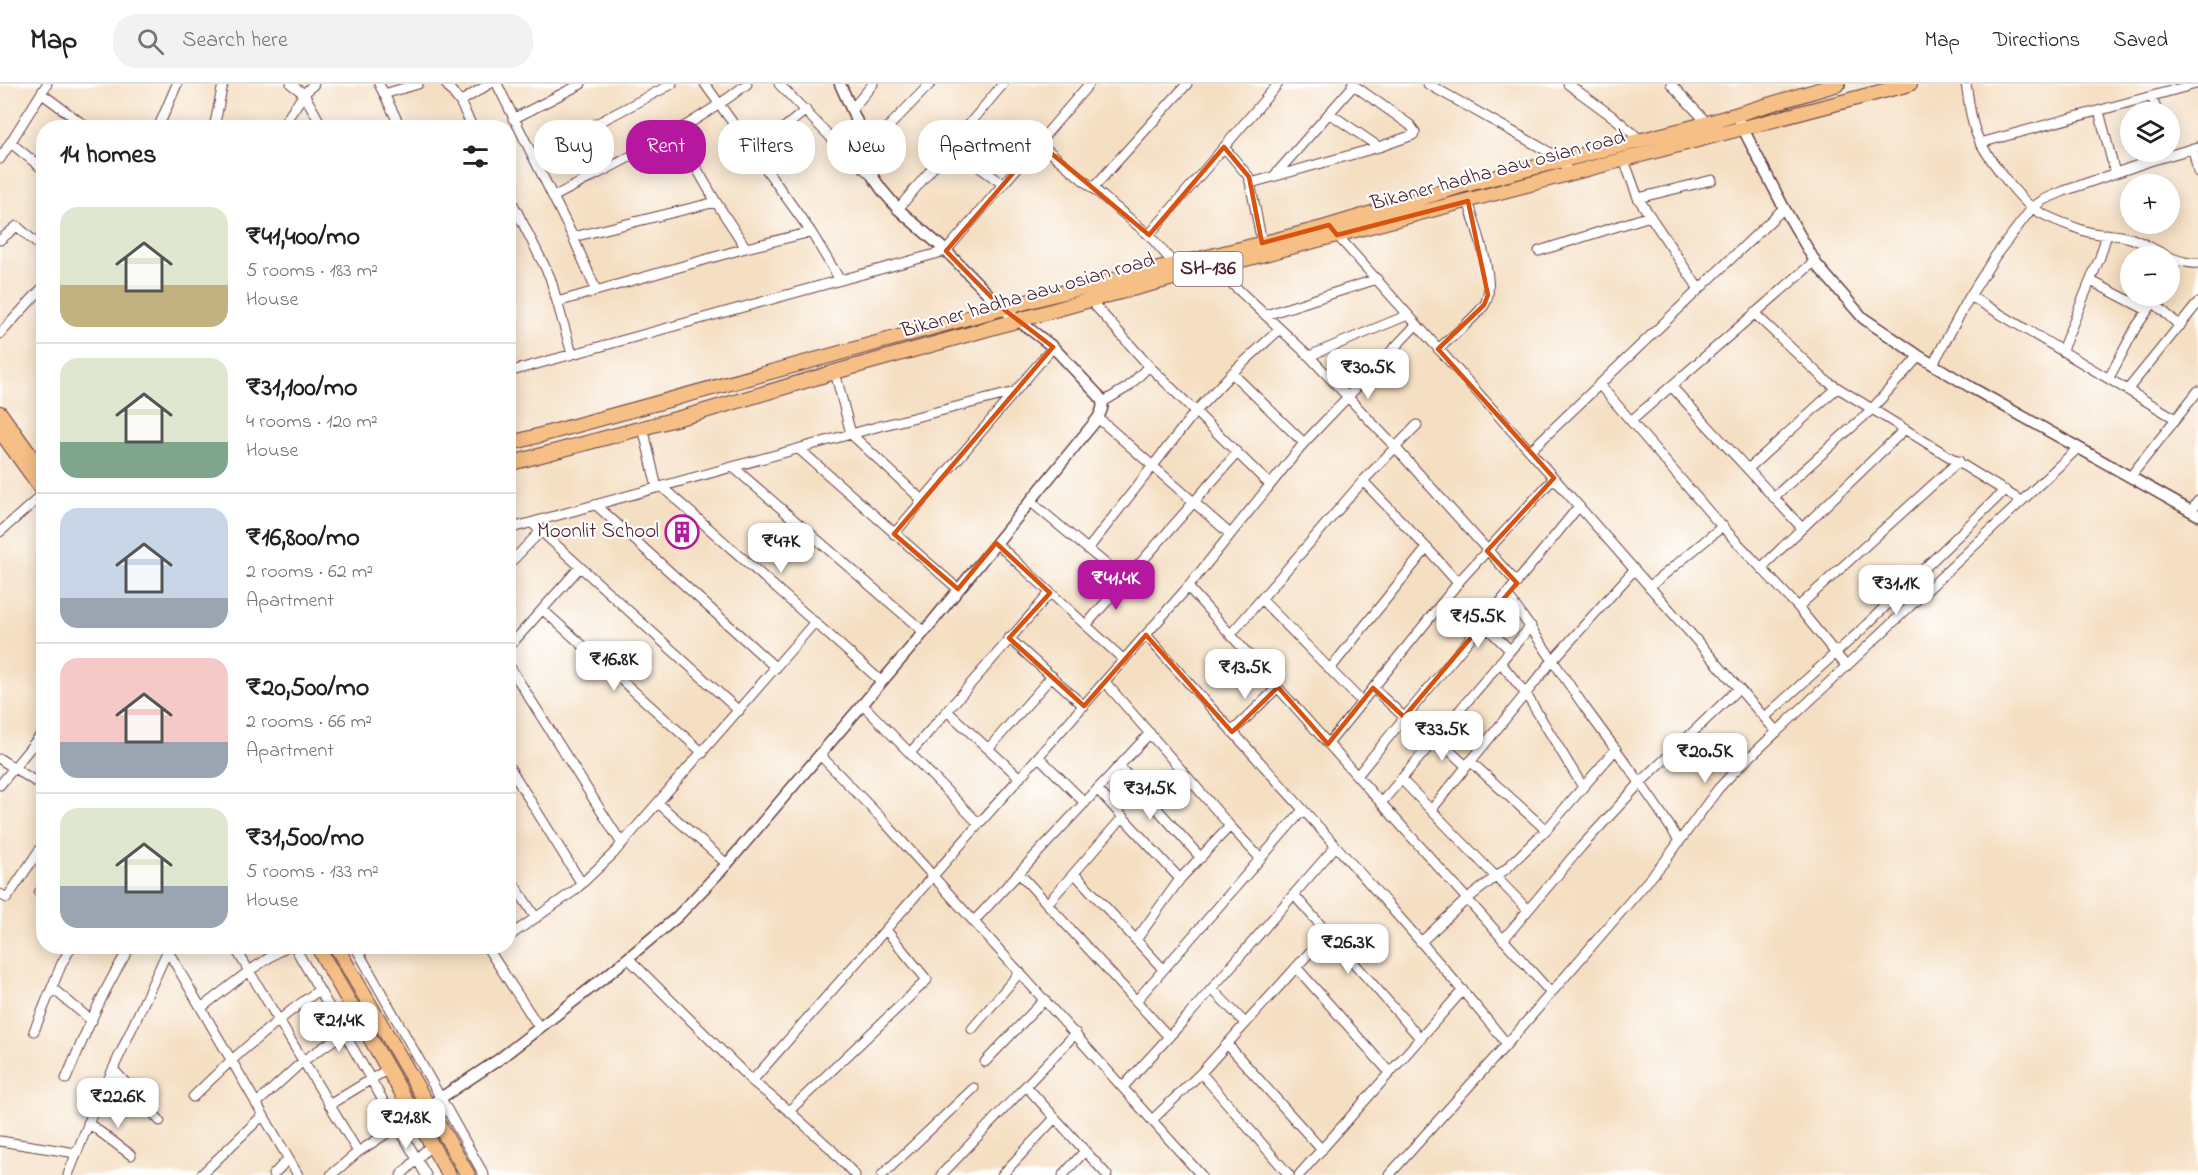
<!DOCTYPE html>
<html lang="en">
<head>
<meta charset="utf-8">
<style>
  body { margin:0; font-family:"Indie Flower",sans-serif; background:#f2f2f2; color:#202124; height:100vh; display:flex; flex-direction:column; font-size:22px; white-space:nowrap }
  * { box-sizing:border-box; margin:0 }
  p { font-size:20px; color:#757577 }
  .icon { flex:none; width:33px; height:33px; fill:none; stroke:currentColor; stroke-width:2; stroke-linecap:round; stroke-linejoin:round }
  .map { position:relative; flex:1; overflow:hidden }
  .side { position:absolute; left:36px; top:36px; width:480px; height:834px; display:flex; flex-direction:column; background:#fff; border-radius:24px; box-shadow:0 3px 15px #0003 }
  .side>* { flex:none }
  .guide { position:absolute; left:534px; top:36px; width:570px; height:54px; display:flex; gap:12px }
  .tools { position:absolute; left:2120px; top:18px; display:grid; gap:12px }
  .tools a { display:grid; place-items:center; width:60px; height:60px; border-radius:50%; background:#fff; box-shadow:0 3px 15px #0003; font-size:30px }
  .price { position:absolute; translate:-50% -51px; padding:0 14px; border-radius:12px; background:#fff; color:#222; font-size:20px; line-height:39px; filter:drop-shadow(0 2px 3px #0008) }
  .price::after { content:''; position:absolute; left:50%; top:36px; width:18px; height:14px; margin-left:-9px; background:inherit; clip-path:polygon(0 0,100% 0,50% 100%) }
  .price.active { background:#b5179e; color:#fff }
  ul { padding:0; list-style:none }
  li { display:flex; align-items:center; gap:18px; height:150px; padding:0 24px }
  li+li { border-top:2px solid #e0e0e0 }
  li span { display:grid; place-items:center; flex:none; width:168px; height:120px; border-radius:18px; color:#555 }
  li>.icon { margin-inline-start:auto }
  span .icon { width:72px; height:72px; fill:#fffc; stroke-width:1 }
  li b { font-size:26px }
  h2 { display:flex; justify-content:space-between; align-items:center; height:72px; padding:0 24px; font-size:26px }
  .tag { padding:0 21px; border-radius:24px; background:#fff; box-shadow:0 3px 15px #0003; font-size:21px; line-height:54px }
  .tag.active { background:#b5179e; color:#fff }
  header { display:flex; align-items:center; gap:36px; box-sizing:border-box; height:84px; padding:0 30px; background:#fff; border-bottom:2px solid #e0e0e0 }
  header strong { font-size:28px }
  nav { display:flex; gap:33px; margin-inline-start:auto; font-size:21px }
  .search { width:420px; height:54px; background:#f2f2f2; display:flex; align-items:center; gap:15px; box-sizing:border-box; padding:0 21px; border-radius:24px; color:#757577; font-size:22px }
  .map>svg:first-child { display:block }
</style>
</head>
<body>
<header>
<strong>Map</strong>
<div class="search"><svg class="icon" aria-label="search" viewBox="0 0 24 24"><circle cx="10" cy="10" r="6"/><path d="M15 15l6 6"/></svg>Search here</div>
<nav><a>Map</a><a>Directions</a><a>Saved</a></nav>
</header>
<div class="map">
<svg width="2198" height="1091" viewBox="0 0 2198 1091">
  <rect width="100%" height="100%" fill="#fff"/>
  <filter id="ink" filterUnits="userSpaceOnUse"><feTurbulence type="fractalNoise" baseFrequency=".0167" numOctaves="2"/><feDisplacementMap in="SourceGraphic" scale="12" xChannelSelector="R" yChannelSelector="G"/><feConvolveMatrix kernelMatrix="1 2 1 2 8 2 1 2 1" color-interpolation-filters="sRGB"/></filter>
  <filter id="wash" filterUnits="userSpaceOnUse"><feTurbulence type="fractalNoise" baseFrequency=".008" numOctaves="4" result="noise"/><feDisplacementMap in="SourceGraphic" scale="24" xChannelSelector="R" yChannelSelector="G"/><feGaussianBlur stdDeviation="1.35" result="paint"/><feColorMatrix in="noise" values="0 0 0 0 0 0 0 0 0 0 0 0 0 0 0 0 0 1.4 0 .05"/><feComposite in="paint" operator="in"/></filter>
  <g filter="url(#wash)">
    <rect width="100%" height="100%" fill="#f5dfc3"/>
  </g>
  <g filter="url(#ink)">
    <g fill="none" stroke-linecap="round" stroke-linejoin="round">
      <defs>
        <path id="minor" d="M291,0L304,10L323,44
          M379,0L401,44
          M446,0L460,18L473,44
          M497,0L573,153L596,206
          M705,0L811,148L840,196
          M779,0L843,66L873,93
          M1428,0L1563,76L1568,90
          M1568,0L1616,35L1642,57
          M1671,0L1710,42
          M1966,0C1969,16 1970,34 1976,49C1983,68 2018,114 2034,125C2049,135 2068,141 2085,147C2099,152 2115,149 2130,154C2152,161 2174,181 2198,179
          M41,9L88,44
          M384,10L418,0
          M2152,12L2157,28
          M460,18L489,0
          M852,25L873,0
          M2099,27L2115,89
          M1329,29L1379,63
          M513,35L581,0
          M158,44L177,0
          M214,44L223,0
          M281,44L304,10L314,0
          M675,47L716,118L746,164
          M11,59L44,86
          M1039,59L1149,151L1175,181
          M1980,59L2196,0
          M951,63L1003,100
          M1224,63L1249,93L1262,159
          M2193,64L2198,88
          M867,65L930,0
          M754,68L806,26
          M533,73L672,0
          M0,75L47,0
          M1624,76L1638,114L1699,205
          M1274,92L1354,1
          M1251,99L1379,63L1413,51L1415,48L1410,41L1352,0
          M1094,103L1187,0
          M508,110L550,193L572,270
          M553,113C619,78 688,46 747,0
          M1638,114L1712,96
          M898,125L1003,0
          M1335,149L1554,394L1777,648
          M1149,151L1278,0
          M573,153L716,118
          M0,156L17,142L44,166
          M1539,167L1650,132
          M1191,191C1203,193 1219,192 1229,197L1309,272L1394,362L1517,499
          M2169,194L2177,176
          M2091,197L2147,226
          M1970,212L2176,335
          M1090,216L1149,282L1270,401
          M557,218L746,164L811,148
          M2153,218L2180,242
          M1754,229L1825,296L2021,417
          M1266,231L1377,195
          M0,250L44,202
          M1438,265C1451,254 1476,233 1485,220C1497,199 1475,140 1468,117
          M2062,266L2100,173L2107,150
          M1309,272L1408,231
          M1933,280L1970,212L1996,171L2032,124L2043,116L2064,107L2150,77L2198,63
          M508,288L946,167L1089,0
          M835,288L851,350L922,416
          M1232,289L1304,359
          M2109,294L2136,243L2158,212
          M1599,300L1716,436L1798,523L1846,582
          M1671,302L1802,444
          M2128,305L2198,219
          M1103,318L1128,303L1149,282
          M508,329L514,358
          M1098,334L1230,450
          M1631,337L1815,177
          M643,343L657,404
          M799,365L958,505
          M1530,367L1784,124
          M733,383L924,548
          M1748,385L1837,304
          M2130,393L2198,307
          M1363,397L1427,464L1458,499
          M662,403L881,597
          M1774,413L1871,326L1919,272
          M1031,418L1125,496
          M596,421L776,584
          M2191,427L2198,417
          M532,439L739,627
          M508,445L880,342L1015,308
          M0,448L44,409
          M894,450L1053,263
          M996,459L1124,576
          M1088,465L1195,328L1232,289L1280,245
          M508,481L541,447
          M1761,484L1905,345
          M1188,503L1551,909
          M1649,503L1723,442
          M1507,511C1535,548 1559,587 1586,625C1618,669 1651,711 1679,757
          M1261,515L1362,618
          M1798,523L1959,377
          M543,526L703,669
          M1482,539L1510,566
          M1086,541L1237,369
          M1231,550L1363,397L1417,341
          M1146,551C1266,687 1392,819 1507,960
          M1009,554L1084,622
          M508,564L580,483
          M1500,578L1526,610L1583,703
          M508,580L622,760
          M1330,585L1427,464
          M1105,598L1230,742L1260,774
          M1373,604L1404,633
          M862,620L979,740
          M1765,633L1859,548L2005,406
          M1232,648L1278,603
          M1436,654L1466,682
          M1328,660L1462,494L1554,394
          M989,664L1052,592
          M910,669L947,627
          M820,671L881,734L1201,1091
          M1039,673L1085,719
          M0,675L44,703
          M1470,677L1546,746
          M508,681L582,800
          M1119,682L1201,774
          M1357,692C1430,601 1506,513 1579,422
          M1020,694L947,627L1050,509
          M1401,695L1528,826
          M0,701L44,647
          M1097,705L1180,795
          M658,719L727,780
          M1381,719L1531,542
          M1432,725L1553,576L1634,486
          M1019,789L1169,953
          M1074,789L1163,885
          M508,791L536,834
          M39,809L44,802
          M0,810L7,814L44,759
          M1294,811L1421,955
          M1047,820L1123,733
          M974,837L1150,649
          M508,853L574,807L613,770L815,538
          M1136,856L1180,795L1230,742
          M1503,856L1581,763L1641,698L1739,604
          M1421,858L1466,816L1506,785L1546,746L1616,665
          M165,862L298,1091
          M234,862L358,1068
          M294,862L426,1091
          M355,862L484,1091
          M486,862L539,943
          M628,874L752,997L789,1027L830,1064L855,1091
          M1296,883L1390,989
          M52,904L92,937
          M1212,905L1245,939
          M1136,917L1302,727
          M201,924L249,887L287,862
          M972,945L1020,888
          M34,947L62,879L72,862
          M1227,960L1322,1066
          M985,978L1045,915
          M113,985L160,1037
          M1201,989L1289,1091
          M66,995C85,950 104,903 131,862
          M752,997L1188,503L1304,359L1416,241
          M1026,1002L1107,1091
          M1123,1003L1187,933L1335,763
          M193,1013C232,974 274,938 319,906
          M256,1020L303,977L360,938
          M329,1021L388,985
          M789,1027L927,896L886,846
          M1152,1036L1201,989L1328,848
          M88,1039L131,1071
          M0,1057L76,1069
          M68,1091L91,1033L167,868V862
          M201,1091L263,1031
          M273,1091L288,1075
          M331,1091L358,1068L414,1032
          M401,1091L431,1061
          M882,1091L974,1004
          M941,1091L1076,949
          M1002,1091L1055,1034
          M1063,1091L1085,1067
          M1299,1091L1463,906
          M1389,1091L1507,960L1665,777L1718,705L1733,689L2078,364"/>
        <path id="tertiary" d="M1740,39L1784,124L1817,181L1863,234L1919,272L1972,304L2198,431
          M427,1023L498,976L605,893L677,833L727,780L924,548L1098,334C1103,324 1105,320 1098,311L1053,263L1002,224L946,167L898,125L882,106L873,93L863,51L840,0"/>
        <path id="primary" d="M0,329L44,390
          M0,347L44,408
          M508,360L1048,212L1244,164L1326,143L1461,102L1701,41L1838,0
          M508,380L698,329L835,288L1090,216L1910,0
          M317,862L449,1091
          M336,862L468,1091"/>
      </defs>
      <use href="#minor" stroke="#643c42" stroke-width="11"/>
      <use href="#tertiary" stroke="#643c42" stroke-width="13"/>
      <use href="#primary" stroke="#643c42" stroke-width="16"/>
      <use href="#minor" stroke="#fff" stroke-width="9"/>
      <use href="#tertiary" stroke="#fff" stroke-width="10"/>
      <use href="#primary" stroke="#f5bf86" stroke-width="14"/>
    </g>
  </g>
  <path fill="none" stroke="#d8530f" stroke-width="4.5" stroke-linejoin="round" d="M1039,59L1149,151L1224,63L1249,93L1262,159L1329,141L1337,151L1468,117L1488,211L1484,221L1438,265L1554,394L1487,467L1517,499L1404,633L1373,604L1328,660L1278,603L1232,648L1146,551L1084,622L1009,554L1050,509L996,459L958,505L894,450L1053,263L1002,224L946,167Z"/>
  <defs>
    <symbol id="building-ring" viewBox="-11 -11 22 22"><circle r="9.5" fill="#fff" stroke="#b5179e" stroke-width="1.5"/><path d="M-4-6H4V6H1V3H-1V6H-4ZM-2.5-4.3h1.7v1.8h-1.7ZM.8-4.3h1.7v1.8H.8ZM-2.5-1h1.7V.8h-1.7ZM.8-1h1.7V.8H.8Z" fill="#b5179e"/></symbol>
  </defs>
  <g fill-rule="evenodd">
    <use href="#building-ring" x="663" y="429" width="38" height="38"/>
  </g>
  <g text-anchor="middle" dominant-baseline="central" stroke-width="4.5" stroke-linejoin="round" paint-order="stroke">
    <rect fill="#fff" stroke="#80626b" stroke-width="1.5" x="1173.5" y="168" width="69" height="34" rx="4.5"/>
    <g font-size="20" font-weight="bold" fill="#4a1f2b">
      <text x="1208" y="185">SH-136</text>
    </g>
    <g font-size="21" fill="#4a1f2b" stroke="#fff">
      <text transform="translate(1498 87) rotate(-15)">Bikaner hadha aau osian road</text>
      <text transform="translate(1028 212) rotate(-16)">Bikaner hadha aau osian road</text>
    </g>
    <g font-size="21" fill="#4a1f2b" stroke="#fff" text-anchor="end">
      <text x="659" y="448">Moonlit School</text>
    </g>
  </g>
</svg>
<div class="tools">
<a><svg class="icon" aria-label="layers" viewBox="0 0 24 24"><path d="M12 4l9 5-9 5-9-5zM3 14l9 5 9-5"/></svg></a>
<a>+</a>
<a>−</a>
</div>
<b class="price" style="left:1368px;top:316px">₹30.5K</b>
<b class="price" style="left:781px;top:490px">₹47K</b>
<b class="price active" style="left:1116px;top:527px">₹41.4K</b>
<b class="price" style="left:1896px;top:532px">₹31.1K</b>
<b class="price" style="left:1478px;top:565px">₹15.5K</b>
<b class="price" style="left:614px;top:608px">₹16.8K</b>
<b class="price" style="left:1245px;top:616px">₹13.5K</b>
<b class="price" style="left:1442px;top:678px">₹33.5K</b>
<b class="price" style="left:1705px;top:700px">₹20.5K</b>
<b class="price" style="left:1150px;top:737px">₹31.5K</b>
<b class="price" style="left:1348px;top:891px">₹26.3K</b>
<b class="price" style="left:339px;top:969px">₹21.4K</b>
<b class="price" style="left:118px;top:1045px">₹22.6K</b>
<b class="price" style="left:406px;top:1066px">₹21.8K</b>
<div class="guide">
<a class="tag">Buy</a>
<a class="tag active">Rent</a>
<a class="tag">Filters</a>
<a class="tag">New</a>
<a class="tag">Apartment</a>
</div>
<section class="side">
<h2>14 homes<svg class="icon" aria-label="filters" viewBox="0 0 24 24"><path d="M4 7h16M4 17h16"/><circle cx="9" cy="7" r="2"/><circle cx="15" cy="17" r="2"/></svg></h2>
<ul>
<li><span style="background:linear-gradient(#dfe7d0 65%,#c2b280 0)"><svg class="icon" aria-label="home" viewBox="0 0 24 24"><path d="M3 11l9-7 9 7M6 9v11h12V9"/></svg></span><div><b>₹41,400/mo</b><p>5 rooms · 183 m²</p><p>House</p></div></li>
<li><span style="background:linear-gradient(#dfe7d0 70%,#7fa58c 0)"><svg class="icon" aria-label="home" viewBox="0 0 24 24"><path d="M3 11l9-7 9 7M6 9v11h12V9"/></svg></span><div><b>₹31,100/mo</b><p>4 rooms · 120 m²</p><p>House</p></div></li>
<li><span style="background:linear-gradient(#c9d6e8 75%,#9aa5b1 0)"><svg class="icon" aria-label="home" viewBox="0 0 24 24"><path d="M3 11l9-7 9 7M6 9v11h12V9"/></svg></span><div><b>₹16,800/mo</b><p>2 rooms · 62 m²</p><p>Apartment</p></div></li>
<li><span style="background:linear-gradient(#f6c9c9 70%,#9aa5b1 0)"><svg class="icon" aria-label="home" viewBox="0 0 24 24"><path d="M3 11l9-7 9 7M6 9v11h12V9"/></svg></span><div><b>₹20,500/mo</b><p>2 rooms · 66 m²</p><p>Apartment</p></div></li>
<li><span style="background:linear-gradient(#dfe7d0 65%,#9aa5b1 0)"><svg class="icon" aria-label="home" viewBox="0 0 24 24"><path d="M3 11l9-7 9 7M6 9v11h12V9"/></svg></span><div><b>₹31,500/mo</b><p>5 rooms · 133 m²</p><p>House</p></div></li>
</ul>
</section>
</div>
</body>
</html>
